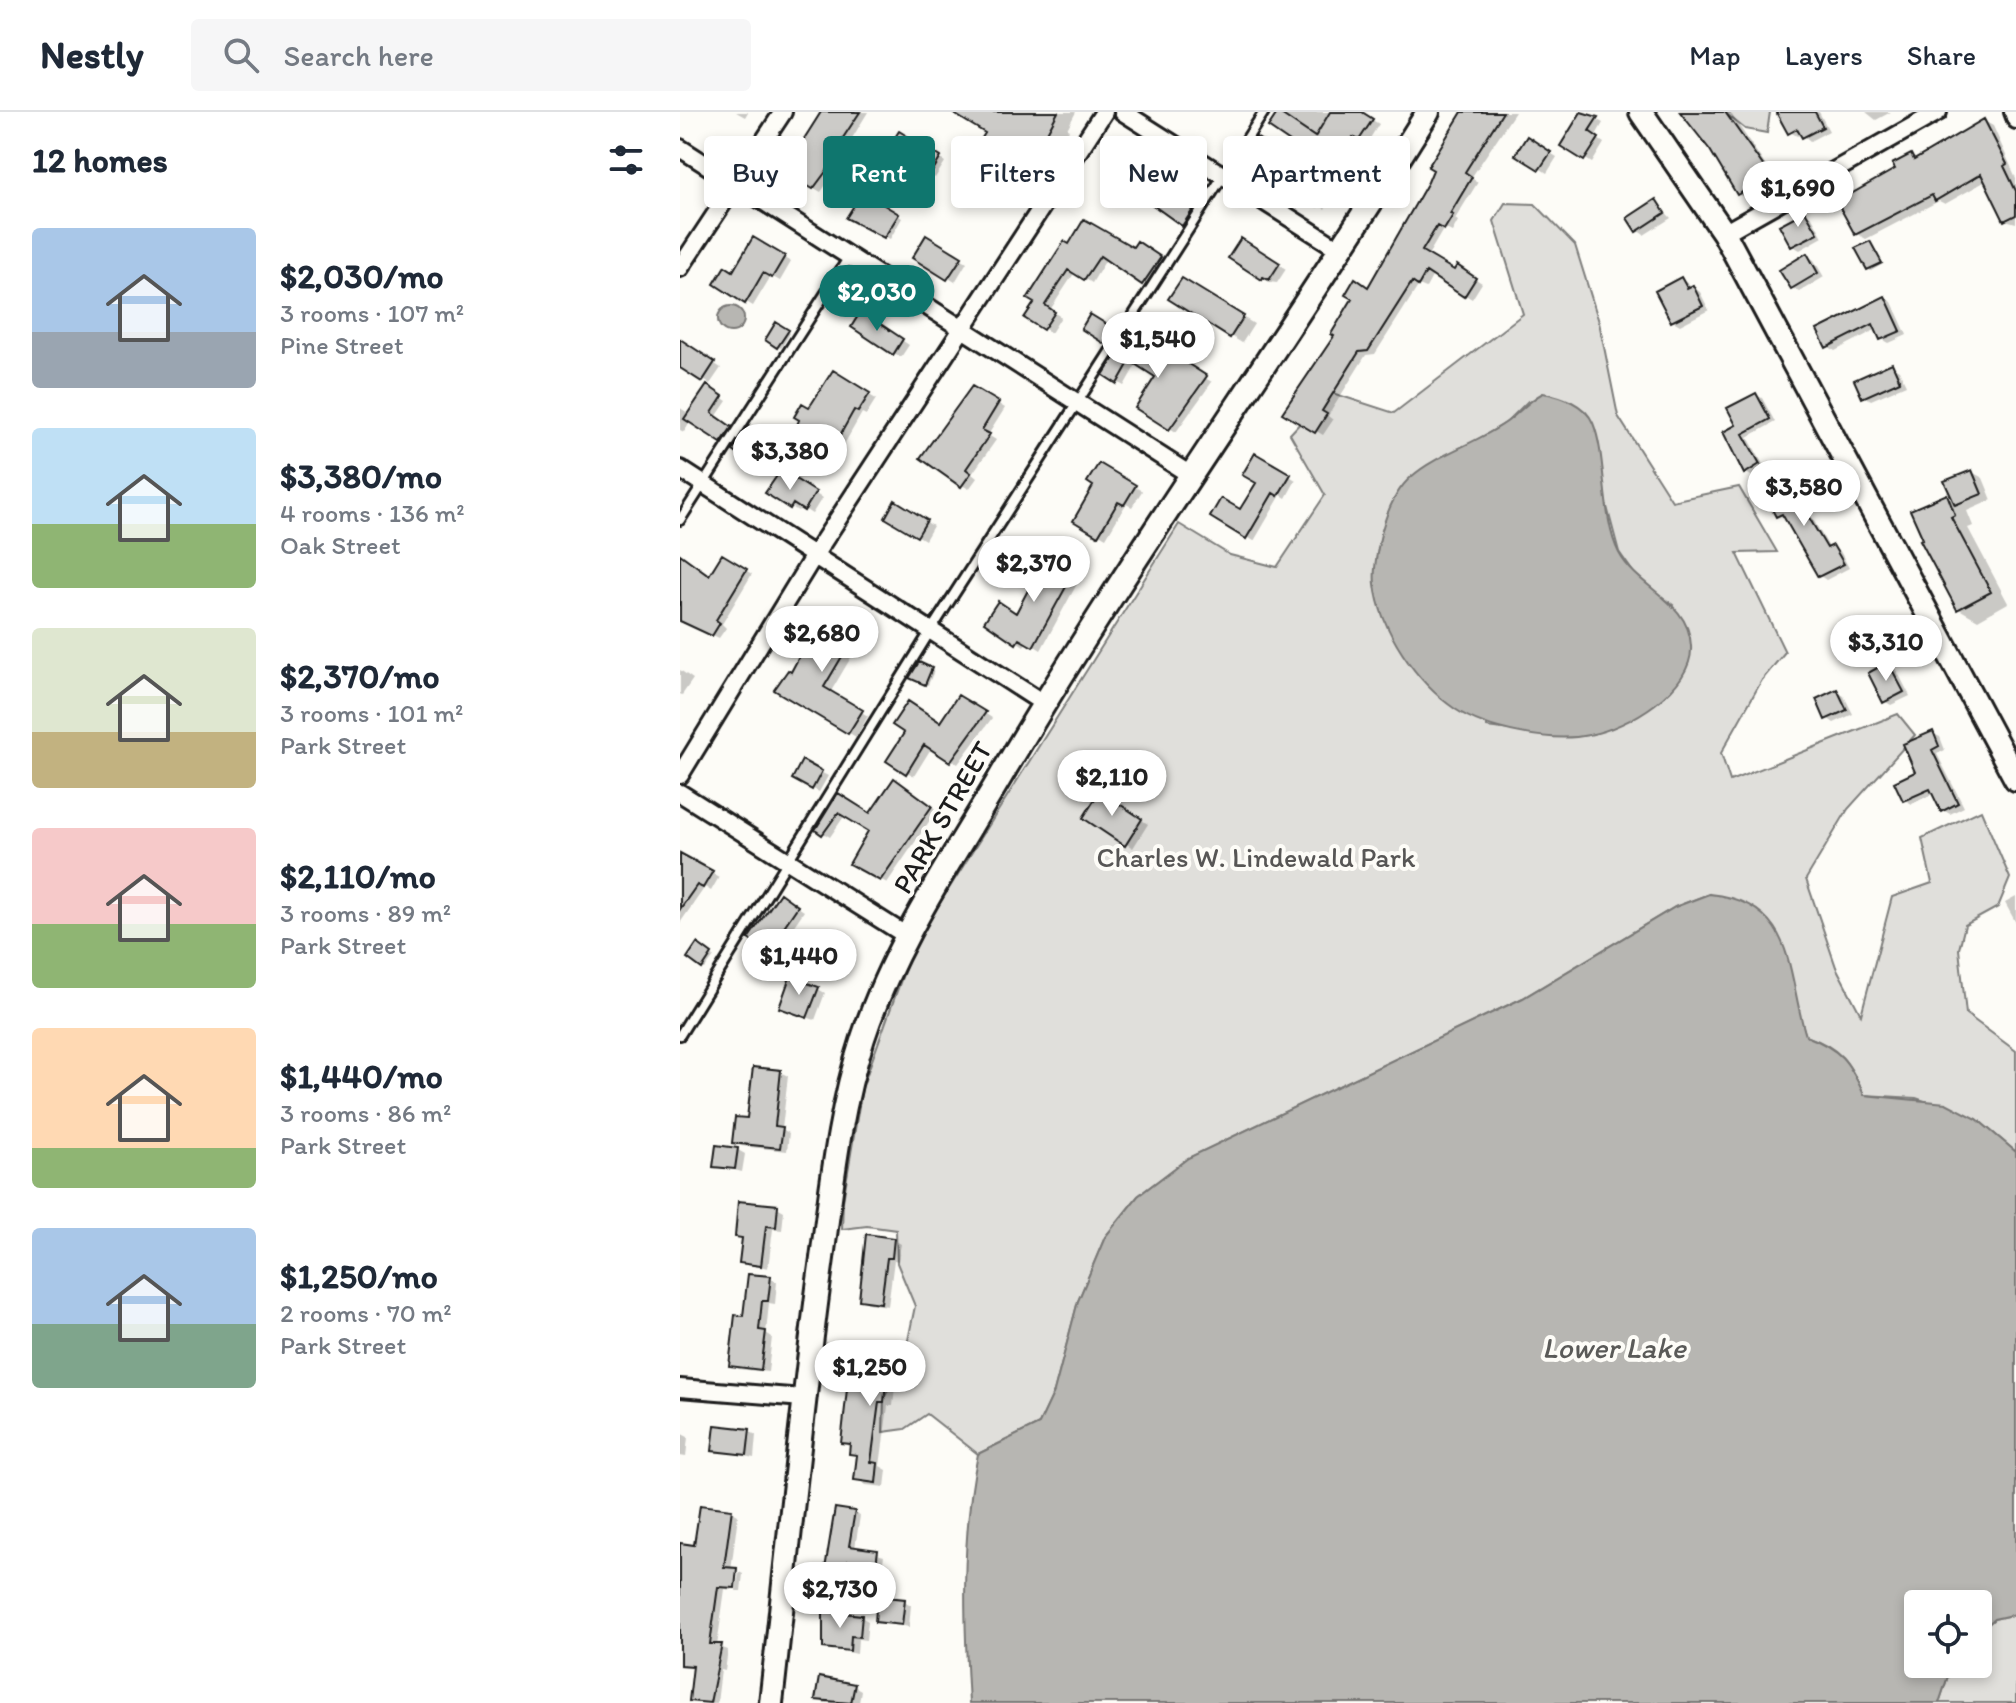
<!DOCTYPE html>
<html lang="en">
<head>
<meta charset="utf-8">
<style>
  body { margin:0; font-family:Itim,sans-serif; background:#f6f6f7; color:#1f2937; height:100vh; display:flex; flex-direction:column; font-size:30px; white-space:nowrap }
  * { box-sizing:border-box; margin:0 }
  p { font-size:26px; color:#747a83 }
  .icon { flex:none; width:44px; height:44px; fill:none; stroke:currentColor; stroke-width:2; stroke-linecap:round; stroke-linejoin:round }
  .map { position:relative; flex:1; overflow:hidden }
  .side { display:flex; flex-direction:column; background:#fff; width:680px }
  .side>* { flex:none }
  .top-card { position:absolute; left:24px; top:24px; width:760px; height:72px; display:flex; gap:16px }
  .fabs { position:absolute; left:1224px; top:1478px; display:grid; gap:16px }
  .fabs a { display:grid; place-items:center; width:88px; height:88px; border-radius:8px; background:#fff; box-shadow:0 4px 12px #0003; font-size:40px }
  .price { position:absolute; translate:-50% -68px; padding:0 18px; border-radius:28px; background:#fff; color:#222; font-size:26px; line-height:52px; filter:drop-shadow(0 2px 4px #0008) }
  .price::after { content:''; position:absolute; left:50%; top:48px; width:24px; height:18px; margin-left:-12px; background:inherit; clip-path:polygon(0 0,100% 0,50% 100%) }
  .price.active { background:#0f766e; color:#fff }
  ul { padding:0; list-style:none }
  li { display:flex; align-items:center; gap:24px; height:200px; padding:0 32px }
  li span { display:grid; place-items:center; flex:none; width:224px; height:160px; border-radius:8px; color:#555 }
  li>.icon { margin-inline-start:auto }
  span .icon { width:96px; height:96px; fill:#fffc; stroke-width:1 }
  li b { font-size:34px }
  h2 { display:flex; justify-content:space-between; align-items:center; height:96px; padding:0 32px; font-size:34px }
  .chip { padding:0 28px; border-radius:8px; background:#fff; box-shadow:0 4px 12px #0003; font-size:28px; line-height:72px }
  .chip.active { background:#0f766e; color:#fff }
  header { display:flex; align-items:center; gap:48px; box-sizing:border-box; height:112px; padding:0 40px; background:#fff; border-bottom:2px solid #e0e1e3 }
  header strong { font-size:38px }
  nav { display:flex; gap:44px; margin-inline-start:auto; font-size:28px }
  .search { width:560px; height:72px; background:#f6f6f7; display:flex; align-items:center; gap:20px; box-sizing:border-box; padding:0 28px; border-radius:8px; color:#747a83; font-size:30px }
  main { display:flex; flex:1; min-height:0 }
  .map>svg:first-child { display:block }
</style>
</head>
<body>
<header>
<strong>Nestly</strong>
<div class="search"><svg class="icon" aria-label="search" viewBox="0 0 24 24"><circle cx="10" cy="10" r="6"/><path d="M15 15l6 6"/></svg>Search here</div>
<nav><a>Map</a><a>Layers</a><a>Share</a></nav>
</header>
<main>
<section class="side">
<h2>12 homes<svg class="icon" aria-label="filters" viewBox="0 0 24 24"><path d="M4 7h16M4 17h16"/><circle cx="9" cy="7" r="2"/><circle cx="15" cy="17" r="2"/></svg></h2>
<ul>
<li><span style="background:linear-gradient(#a9c7e8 65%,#9aa5b1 0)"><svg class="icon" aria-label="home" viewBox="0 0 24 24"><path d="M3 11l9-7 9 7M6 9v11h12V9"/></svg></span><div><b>$2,030/mo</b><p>3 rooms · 107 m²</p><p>Pine Street</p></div></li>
<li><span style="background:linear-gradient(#bfe0f5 60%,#8fb573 0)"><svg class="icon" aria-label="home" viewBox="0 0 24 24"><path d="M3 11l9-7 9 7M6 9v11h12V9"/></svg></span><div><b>$3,380/mo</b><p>4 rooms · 136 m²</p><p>Oak Street</p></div></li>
<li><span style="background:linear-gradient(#dfe7d0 65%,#c2b280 0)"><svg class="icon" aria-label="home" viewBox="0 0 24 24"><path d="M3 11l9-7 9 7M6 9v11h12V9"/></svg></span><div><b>$2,370/mo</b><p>3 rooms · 101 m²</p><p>Park Street</p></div></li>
<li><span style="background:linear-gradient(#f6c9c9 60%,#8fb573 0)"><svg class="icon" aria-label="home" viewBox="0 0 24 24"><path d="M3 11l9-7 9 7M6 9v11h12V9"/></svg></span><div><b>$2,110/mo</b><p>3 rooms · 89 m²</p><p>Park Street</p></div></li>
<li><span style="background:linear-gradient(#ffd9b3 75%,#8fb573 0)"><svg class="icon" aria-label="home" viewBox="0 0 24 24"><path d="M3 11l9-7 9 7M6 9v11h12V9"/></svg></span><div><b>$1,440/mo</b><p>3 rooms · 86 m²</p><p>Park Street</p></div></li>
<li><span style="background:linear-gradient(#a9c7e8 60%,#7fa58c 0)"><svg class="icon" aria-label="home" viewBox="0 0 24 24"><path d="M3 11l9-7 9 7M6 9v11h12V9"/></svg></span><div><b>$1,250/mo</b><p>2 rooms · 70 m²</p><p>Park Street</p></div></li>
</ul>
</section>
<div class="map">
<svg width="1336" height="1591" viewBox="0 0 1336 1591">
  <rect width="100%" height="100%" fill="#fdfcf7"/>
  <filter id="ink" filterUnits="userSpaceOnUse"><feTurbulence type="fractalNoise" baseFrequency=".0125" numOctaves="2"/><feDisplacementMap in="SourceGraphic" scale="16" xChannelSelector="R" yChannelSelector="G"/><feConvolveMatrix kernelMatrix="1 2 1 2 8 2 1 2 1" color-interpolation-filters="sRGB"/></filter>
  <g filter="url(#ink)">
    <path fill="#e0dfdb" stroke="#7e7e7c" stroke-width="2" fill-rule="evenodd" d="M1044,0H1090L1087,21L1065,17Z
      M825,91L855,92L895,133L919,210L938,304L992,389L1059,375L1097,440L1057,441L1105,540L1082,568L1041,641L1050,669L1218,602L1235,623L1168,697L1126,767L1156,855L1181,903L1212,785L1252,771L1242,726L1301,698L1330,766L1318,795L1285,813L1279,837L1286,902L1336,939V1040L1297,1007L1236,986L1184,983C1169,949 1160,936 1126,924L1115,891V875L1029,782L995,795L843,886L508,1046L458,1084L425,1125L398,1189L374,1280L359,1312L298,1342L247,1302L225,1317L203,1320L204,1286L224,1248L235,1194L217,1151L216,1118L187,1114L162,1117L163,1089L182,976L234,832L499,412L550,443L597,455L645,383L610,322L649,280L714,301L843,202L814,109ZM848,289L926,391L939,440L958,467L993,493L909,623H870L807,615L792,331L827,310Z
      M1336,1502V1591H1259L1272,1552H1298V1521L1314,1507Z"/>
    <path fill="#b7b6b2" stroke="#797876" stroke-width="2" d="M38 207a13 13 0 1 1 26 0a13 13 0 1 1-26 0Z
      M863,281C881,284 905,292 913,311C927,345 921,406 939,441C959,478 1009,488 1011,534C1014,577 947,616 909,623C872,631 806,618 775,597C737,571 700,518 695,472C693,455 698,434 702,418C707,400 716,378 731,365C755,343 797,331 825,311C839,301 848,289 863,281Z
      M1029,782C1117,791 1106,860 1126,924C1160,937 1169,949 1184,983L1266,991L1297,1007L1336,1040V1502L1314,1507L1298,1521V1492H1238V1552H1272L1259,1591H289C284,1508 281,1424 298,1342L359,1312L374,1280L398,1189L425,1125L458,1084L508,1046L843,886L995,795Z"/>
    <path fill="#0003" d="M56,0H68L65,5Z
      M144,0H188L163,41L167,43L141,80L106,60Z
      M276,0H396L387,17L389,18L363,54L360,52L337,88L323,80L308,21Z
      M600,0H679L699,12L687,31L681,27L652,72L659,77L645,97L608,72L629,40L591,15Z
      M793,0H835L791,66L798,70L775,107L778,109L772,120L764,116L747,145L775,161L778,156L802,171L792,187L753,163L746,176L739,173L695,242L686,243L648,304L653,308L643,323L605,300L689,177Z
      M904,0L923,11L915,25L924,31L912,51L883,33Z
      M1006,0H1050L1089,59L1081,65L1086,74L1065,86L1058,82Z
      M1105,0H1139L1149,19L1130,29L1122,22L1117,24L1110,20Z
      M1186,0H1211L1196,8Z
      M1304,9L1313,14L1336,66V111L1325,108L1306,69L1265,92L1259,89L1186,127L1177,122L1218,58L1231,44L1238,48Z
      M219,22L265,50L255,66L210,37Z
      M847,27L877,45L867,61L837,42Z
      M577,28L593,37L582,55L566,45Z
      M442,48L476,68L470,76L495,91L500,82L523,96L510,116L433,63Z
      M191,71L209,81L202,94L222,106L210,127L169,105Z
      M976,90L991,106L964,123L957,118Z
      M1125,101L1132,105L1143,125L1120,138L1113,134Z
      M247,125L287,150L275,170L235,145Z
      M73,128L111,150L100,169L91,164L73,194L37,172L54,161Z
      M562,129L606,157L597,171L589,170L551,146Z
      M1190,131L1203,152L1191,159L1188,157Z
      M390,135H465L487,150L470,175L427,146L412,171L395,160L370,198L381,205L371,221L347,205Z
      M1127,144L1134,148L1144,165L1119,180L1112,176Z
      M1001,167L1020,180L1029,198L1000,213L993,209Z
      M502,168L574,212L562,231L491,187Z
      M160,176L170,183L162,195L152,188Z
      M1205,186L1212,190L1227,223L1209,231L1202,227L1197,217L1155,239L1148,234Z
      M411,205L437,221L430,232L404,217Z
      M189,206L229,233L221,245L214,241Z
      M97,212L110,221L101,236L87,228Z
      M451,224L532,270L496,320L458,296L478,264L457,251L444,274L426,263Z
      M5,232L41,256L30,272L0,253V239Z
      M1212,254L1219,258L1226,273L1191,288L1184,284Z
      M153,261L196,287L186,303L182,301L162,336L119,312Z
      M28,276L47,289L36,305L56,319L47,333L11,309L4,320L0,318V296L10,302Z
      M293,276L325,296L308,323L316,328L292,362L297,366L289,377L282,373Z
      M1076,283L1082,286L1095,310L1068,325L1085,356L1071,364L1065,360L1059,314Z
      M66,322L86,335L76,351L55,338Z
      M576,344L616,368L606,386L601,383L574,429L533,405L561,400L579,370Z
      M420,354L462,379L452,395L446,392L426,426L395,408L416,373Z
      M101,360L142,386L132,402L121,395L118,399L88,381Z
      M1292,360L1303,366L1312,388L1287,399L1293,414L1288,416L1328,491L1298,508L1279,497L1266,384L1275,389Z
      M1121,370L1136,390L1126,395L1150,437L1160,439L1169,456L1146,468L1140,464L1106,406L1098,403Z
      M216,391L253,414L245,428L207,405Z
      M376,443L404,459L361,538L347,529L344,534L306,510L337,503L353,483Z
      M0,445L30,465L43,445L72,462L42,512L46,516L39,526L8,511L0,467Z
      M146,499L180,521L175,529L179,532L150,581L188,604L176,625L96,578L112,562Z
      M240,553L254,559L248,573L232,566Z
      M1208,553L1216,557L1230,584L1211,593L1204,589Z
      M0,558L13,567L2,583L0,582Z
      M1157,580L1164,584L1173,602L1154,611L1147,606Z
      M279,585L312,606L278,652L252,635L234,664L209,649L261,612Z
      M1252,621L1260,625L1265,638L1257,642L1284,695L1270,702L1263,698L1254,681L1232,692L1225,688Z
      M123,651L148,664L139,680L115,667Z
      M215,668L257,698L207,771L172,751L191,719L165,703L150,725L138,718L159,684L190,704Z
      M421,682L468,712L453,736L405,706Z
      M0,744L39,765L31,779L25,775L0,811Z
      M1336,785V811L1325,791Z
      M107,788L124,799L107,824L124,835L114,849L97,838L95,842L88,838Z
      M18,834L34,845L25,857L9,845Z
      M138,877L145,881L135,908L108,899Z
      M100,960L108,964L102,1017L109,1021L107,1039L61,1034L54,1030Z
      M58,1038L65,1042L62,1060L35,1053Z
      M97,1095L104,1099L102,1118L93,1117L88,1156L61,1150L64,1128L57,1124Z
      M214,1128L221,1132L218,1149L214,1148L208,1194L188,1191L181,1187Z
      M90,1166L97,1170L95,1192L89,1191L86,1221L92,1225L88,1260L58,1257L51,1253L64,1207Z
      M229,1243L239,1248L236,1276L215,1274L213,1294H208L200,1354L207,1358L205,1375L186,1373L177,1367L179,1345L164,1330L198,1264Z
      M69,1319L76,1323L74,1346L34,1338Z
      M0,1321L8,1325L6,1345L0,1344Z
      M51,1399L58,1403L51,1458H55L52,1478L45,1477L37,1534L48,1538L45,1559L41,1558L37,1591H16L11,1588L15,1556L1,1551L0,1433L16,1436Z
      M174,1401L180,1404L175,1436L204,1444L202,1455L174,1451L172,1468L153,1466L147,1462Z
      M59,1460L63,1462L61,1479H56Z
      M224,1489L231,1493L229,1515L197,1509Z
      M181,1505L188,1509L186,1528L178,1527L177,1542L145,1535Z
      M174,1574L181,1578L179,1591H144L137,1587Z"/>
    <path fill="#cccbc8" stroke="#1c1c1c" stroke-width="2" d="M141,0H180L157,35L162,38L133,77L103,60Z
      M271,0H378L359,36L356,34L348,48L344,45L322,82L283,57L305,21Z
      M598,0L635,25L650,0H682L693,7L679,28L673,25L647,67L653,71L637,94L605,72L626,41L588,15Z
      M782,0H823L785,60L792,65L770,102L773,103L764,118L757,114L742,139L774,158L777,153L796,166L784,185L746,160L738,174L732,170L688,239L679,240L642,299L647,302L635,321L602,301L654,224L651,222L672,187L665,183L675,166L688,175L748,70L753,58L748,55Z
      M901,0L918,5L909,19L919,26L904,49L880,34Z
      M1000,0H1045L1084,55L1075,60L1080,70L1057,83L1030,38Z
      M1096,0H1135L1143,15L1122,26L1117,17L1108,22Z
      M1304,7L1327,52L1324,54L1336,79V103L1324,109L1301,62L1255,89L1252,83L1175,123L1157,90L1215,57L1212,52L1231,42L1234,48Z
      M219,19L261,45L249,65L207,38Z
      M847,24L871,40L859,58L835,43Z
      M576,25L587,32L574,52L563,45Z
      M442,45L470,62L465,71L494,88L499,80L518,90L502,114L431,63Z
      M190,68L206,77L199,90L219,102L204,126L166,106Z
      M976,87L985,101L956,120L947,106Z
      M1125,99L1138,121L1111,135L1099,113Z
      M404,107L453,135L457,129L481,145L462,173L420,144L404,168L388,158L365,193L375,200L363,218L344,206L354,191L347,187L384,129L389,132Z
      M246,123L282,145L267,168L232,146Z
      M73,125L105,144L92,166L83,161L65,192L34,172L45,154L53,159Z
      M561,126L600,151L589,168L583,165L582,168L548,146Z
      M1190,129L1202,151L1187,158L1175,136Z
      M1127,141L1138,161L1111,177L1099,158Z
      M1001,165L1007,176L1013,173L1023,194L991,210L975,179Z
      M502,166L564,204L550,226L488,187Z
      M159,174L168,180L158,195L149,189Z
      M1205,184L1221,219L1200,228L1193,212L1146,236L1137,218Z
      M181,199L223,227L213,243L171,215Z
      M410,202L436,218L426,233L401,217Z
      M96,210L109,218L97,236L85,228Z
      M450,221L488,246L491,241L527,264L489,318L455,296L475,265L450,249L437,272L423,263Z
      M0,227L35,250L22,270L0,256Z
      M1212,251L1220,269L1182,286L1174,268Z
      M153,258L190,281L178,300L174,298L154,334L117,313L119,308L114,305L122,291L129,295L132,291Z
      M27,273L43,284L32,301L52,315L41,331L4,307Z
      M292,274L319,290L302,318L310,322L286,357L291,361L281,375L240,346Z
      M1076,281L1090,307L1063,322L1080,352L1064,362L1043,320L1056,313L1047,296Z
      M65,320L80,330L68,349L53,339Z
      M575,341L611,362L598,384L593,381L566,427L530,405L541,386L560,397L576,371L562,363Z
      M419,351L456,373L444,393L438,390L418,424L393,409L413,374L407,370Z
      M101,358L136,380L124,399L113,392L110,397L85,381Z
      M1292,358L1302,382L1275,393L1264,369Z
      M1121,368L1131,386L1121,392L1147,436L1153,433L1164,452L1138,465L1102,402L1096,405L1086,386Z
      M1267,382L1275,403L1271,405L1311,480L1277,498L1240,428L1243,427L1230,398Z
      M215,388L247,408L237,425L205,406Z
      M375,440L398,453L353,535L339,527L336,532L304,510L318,489L336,501L348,478L352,480Z
      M0,442L29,463L42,442L67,457L36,508L40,511L32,524L0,509Z
      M145,496L175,515L169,524L173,526L144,575L183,598L168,622L94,578L108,558L111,560Z
      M239,550L252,556L245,573L229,566Z
      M1208,550L1224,580L1203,591L1188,561Z
      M1157,577L1167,598L1145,608L1136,587Z
      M278,583L306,600L270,650L244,633L226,662L206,649L224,621L212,613L228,589L260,610Z
      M1253,619L1259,634L1252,638L1278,691L1261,700L1250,677L1223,689L1214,670L1235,660L1223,632Z
      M122,648L142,659L132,678L112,667Z
      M214,666L252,694L200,769L169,752L188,719L158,701L142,723L135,718L158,681L190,701Z
      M420,679L462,707L445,734L403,706Z
      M0,741L33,759L23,776L17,773L0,797Z
      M100,781L118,794L101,819L118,830L107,846L90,835L87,839L68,827Z
      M17,831L32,842L22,857L7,846Z
      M110,865L139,875L127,906L99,896Z
      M73,955L101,958L95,1014L103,1015L100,1036L52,1031L55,1005L67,1006Z
      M36,1033L58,1036L55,1057L33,1055Z
      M58,1089L98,1093L96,1115L86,1114L81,1154L59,1151L62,1126L55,1125Z
      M186,1122L214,1126L212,1146H207L201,1191L179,1188Z
      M68,1162L91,1164L88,1189H82L79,1218L86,1219L81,1258L49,1254L55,1203L63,1204Z
      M198,1237L230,1241L227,1272L206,1269L204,1290H199L191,1350L198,1351L196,1371L174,1368L177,1343L169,1342L170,1332L161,1331L169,1259L196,1262Z
      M35,1313L70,1317L67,1343L32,1339Z
      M20,1393L52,1397L44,1455L57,1456L55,1476L38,1475L30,1532H42L30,1591L9,1589L13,1554L0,1553V1431L14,1433Z
      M155,1396L175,1399L169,1434L198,1438L196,1453L168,1449L166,1466L144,1463Z
      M197,1484L225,1487L222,1513L195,1510Z
      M143,1499L182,1503L180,1525L171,1524L170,1539L143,1536Z
      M139,1565L175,1572L171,1591L135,1588Z"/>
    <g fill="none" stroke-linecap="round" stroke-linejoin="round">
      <defs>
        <path id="lane" d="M0,408L169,145
          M0,923L251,518L584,0"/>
        <path id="street" d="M443,0L662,139
          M1333,0L1336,8
          M0,36L512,364
          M1044,121L1258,0
          M0,156L103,0
          M0,357L363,591
          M0,663L135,442L424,0
          M0,681L227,824
          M0,1276L123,1286"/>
        <path id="secondary" d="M961,0L1044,121L1336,667
          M91,1591C107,1448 121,1304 140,1161C151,1082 158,1002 183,926C213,834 269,752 318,669C452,440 609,225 748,0"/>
      </defs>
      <use href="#lane" stroke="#1c1c1c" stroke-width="14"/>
      <use href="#street" stroke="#1c1c1c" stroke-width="22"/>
      <use href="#secondary" stroke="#1c1c1c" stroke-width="28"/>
      <use href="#lane" stroke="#fdfcf7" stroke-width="8"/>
      <use href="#street" stroke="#fdfcf7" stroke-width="16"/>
      <use href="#secondary" stroke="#fdfcf7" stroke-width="22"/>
    </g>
  </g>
  <g text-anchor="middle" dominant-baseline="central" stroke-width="8" stroke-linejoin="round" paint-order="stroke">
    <g font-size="28" fill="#1c1c1c" stroke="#fdfcf7">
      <text transform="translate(262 705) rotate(-60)">PARK STREET</text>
    </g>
    <g font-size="28" fill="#575655" stroke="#fdfcf7">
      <text x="576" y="745">Charles W. Lindewald Park</text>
    </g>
    <g font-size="30" font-style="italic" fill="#5a5a58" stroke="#fdfcf7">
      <text x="934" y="1235">Lower Lake</text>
    </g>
  </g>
</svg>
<div class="fabs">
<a><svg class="icon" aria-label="locate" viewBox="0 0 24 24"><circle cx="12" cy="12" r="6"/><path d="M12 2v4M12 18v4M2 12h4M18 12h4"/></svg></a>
</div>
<b class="price" style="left:1118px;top:117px">$1,690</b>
<b class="price active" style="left:197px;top:221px">$2,030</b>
<b class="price" style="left:478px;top:268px">$1,540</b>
<b class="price" style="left:110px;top:380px">$3,380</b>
<b class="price" style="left:1124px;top:416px">$3,580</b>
<b class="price" style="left:354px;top:492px">$2,370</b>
<b class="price" style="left:142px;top:562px">$2,680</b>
<b class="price" style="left:1206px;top:571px">$3,310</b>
<b class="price" style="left:432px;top:706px">$2,110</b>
<b class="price" style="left:119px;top:885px">$1,440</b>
<b class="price" style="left:190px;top:1296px">$1,250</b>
<b class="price" style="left:160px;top:1518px">$2,730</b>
<div class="top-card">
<a class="chip">Buy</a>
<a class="chip active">Rent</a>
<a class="chip">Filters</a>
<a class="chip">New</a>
<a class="chip">Apartment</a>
</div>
</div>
</main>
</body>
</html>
